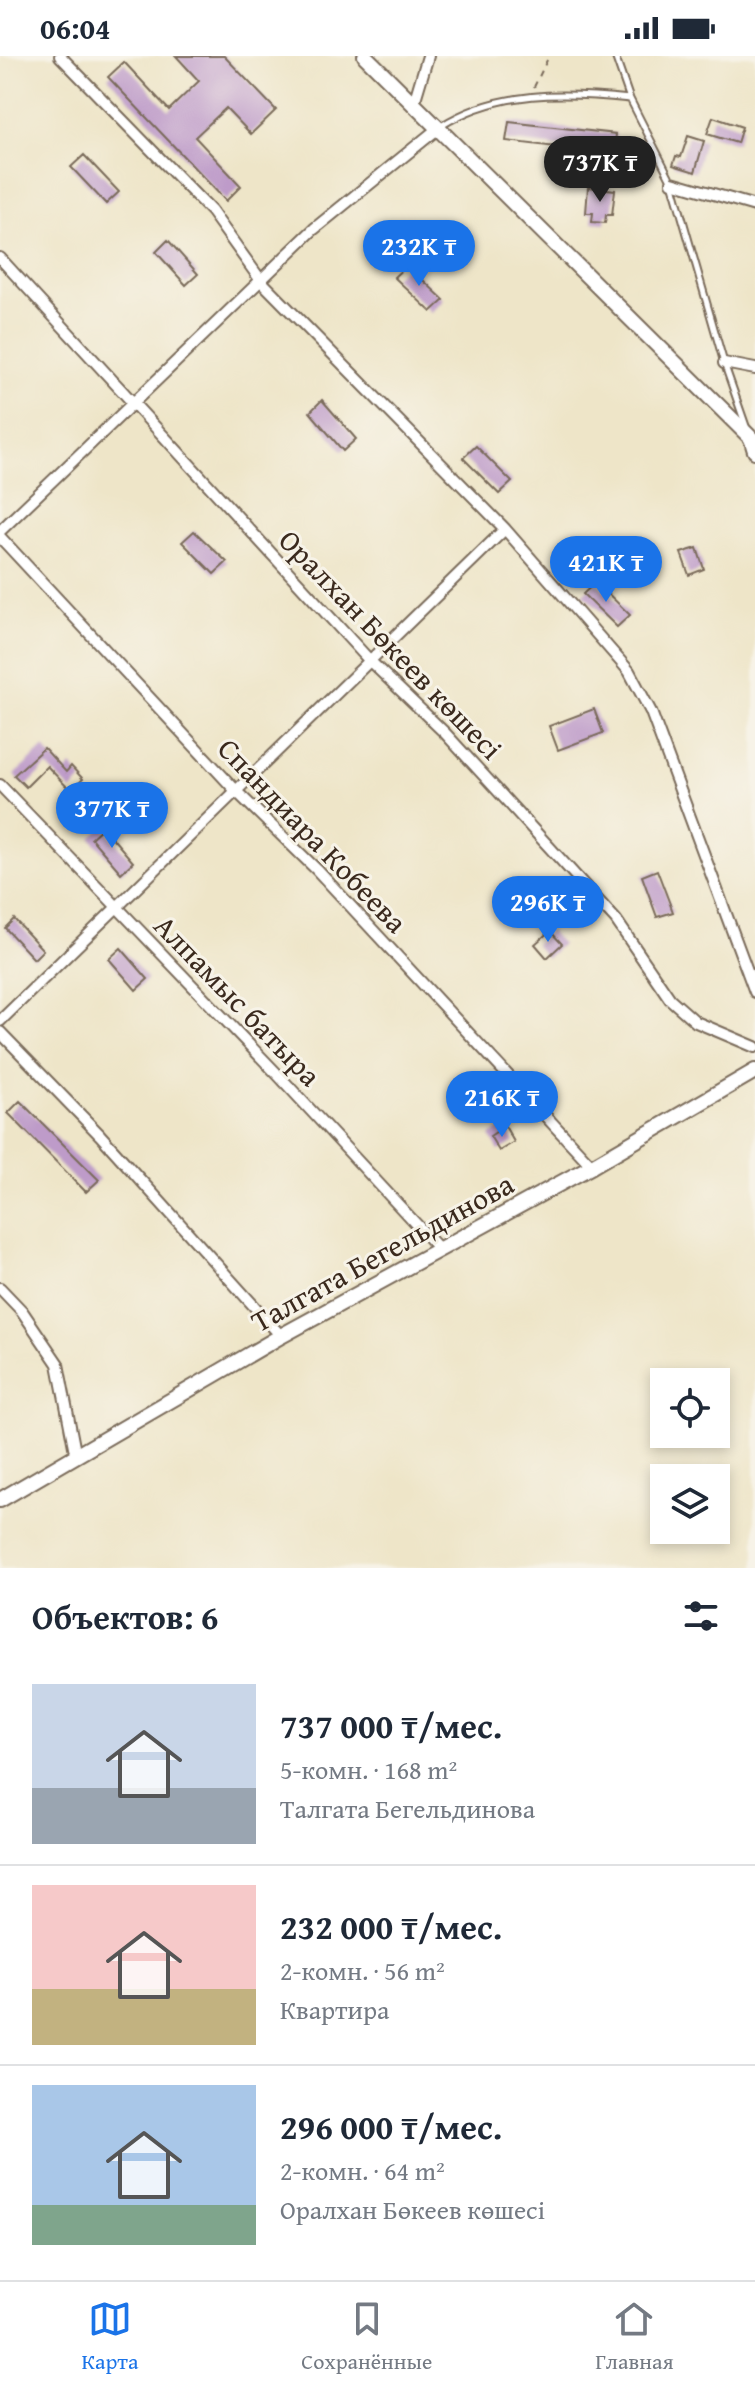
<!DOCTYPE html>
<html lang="ru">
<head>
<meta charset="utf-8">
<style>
  body { margin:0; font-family:"Gentium Book Plus",serif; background:#f6f6f7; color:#1f2937; height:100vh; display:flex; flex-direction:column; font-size:30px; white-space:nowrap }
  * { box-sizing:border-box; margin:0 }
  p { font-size:26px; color:#747a83 }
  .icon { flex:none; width:44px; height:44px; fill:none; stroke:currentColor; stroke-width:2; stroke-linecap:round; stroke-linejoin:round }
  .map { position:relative; height:1512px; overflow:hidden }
  .side { display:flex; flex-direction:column; background:#fff; flex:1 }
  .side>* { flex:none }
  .fabs { position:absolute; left:650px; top:1312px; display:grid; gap:16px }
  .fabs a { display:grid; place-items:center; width:80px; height:80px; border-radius:0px; background:#fff; box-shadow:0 4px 12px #0003; font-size:40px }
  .price { position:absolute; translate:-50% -68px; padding:0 18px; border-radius:28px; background:#1a73e8; color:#fff; font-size:26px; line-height:52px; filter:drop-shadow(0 2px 4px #0008) }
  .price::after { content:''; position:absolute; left:50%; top:48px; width:24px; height:18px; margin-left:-12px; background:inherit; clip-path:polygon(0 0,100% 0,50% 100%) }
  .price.on { background:#222; color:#fff }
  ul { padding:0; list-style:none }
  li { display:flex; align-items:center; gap:24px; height:200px; padding:0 32px }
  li+li { border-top:2px solid #e0e1e3 }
  li span { display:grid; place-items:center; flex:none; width:224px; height:160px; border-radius:0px; color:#555 }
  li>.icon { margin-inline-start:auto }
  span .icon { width:96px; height:96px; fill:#fffc; stroke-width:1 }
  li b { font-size:34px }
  h2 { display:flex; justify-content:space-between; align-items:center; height:96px; padding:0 32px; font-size:34px }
  .status { display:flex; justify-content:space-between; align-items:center; height:56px; padding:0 40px; background:#fff; direction:ltr }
  .status svg { height:22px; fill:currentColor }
  .menu { display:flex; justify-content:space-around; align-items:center; height:112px; border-top:2px solid #e0e1e3; background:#fff; font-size:22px; color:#747a83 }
  .menu a { display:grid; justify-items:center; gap:4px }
  .menu .on { color:#1a73e8 }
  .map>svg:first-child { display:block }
</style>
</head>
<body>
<div class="status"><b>06:04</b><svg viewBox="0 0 49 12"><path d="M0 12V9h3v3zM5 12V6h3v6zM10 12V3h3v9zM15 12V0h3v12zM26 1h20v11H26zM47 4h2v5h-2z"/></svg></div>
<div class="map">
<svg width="755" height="1512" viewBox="0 0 755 1512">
  <rect width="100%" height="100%" fill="#f7f3e8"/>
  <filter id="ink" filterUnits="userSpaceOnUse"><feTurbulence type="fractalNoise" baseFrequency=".0125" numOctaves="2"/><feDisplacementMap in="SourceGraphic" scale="16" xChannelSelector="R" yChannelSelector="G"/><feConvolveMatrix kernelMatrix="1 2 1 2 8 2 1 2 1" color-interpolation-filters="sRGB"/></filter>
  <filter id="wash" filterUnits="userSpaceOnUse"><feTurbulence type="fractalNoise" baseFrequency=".006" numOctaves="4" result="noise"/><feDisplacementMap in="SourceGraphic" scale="32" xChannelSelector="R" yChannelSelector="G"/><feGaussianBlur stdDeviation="1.8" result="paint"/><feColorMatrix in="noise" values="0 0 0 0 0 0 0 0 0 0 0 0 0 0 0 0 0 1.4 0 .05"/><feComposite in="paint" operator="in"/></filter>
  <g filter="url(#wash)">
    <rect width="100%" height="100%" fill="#eee5c8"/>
    <g id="blocks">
      <path fill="#be9bc9" d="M176,0H224L276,54L251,78L226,52L195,81L241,130L226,145L108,21L124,6L169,54L199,25Z
        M713,61L742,71L737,87L707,78Z
        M509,66L616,78L614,98L506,85Z
        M688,80L704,85L695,116L673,109L676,100L681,101Z
        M84,99L119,136L106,148L71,111Z
        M588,131L615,134L612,159H606L605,167L592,166L593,157H586Z
        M168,184L198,218L186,229L156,196Z
        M407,209L444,244L431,256L394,221Z
        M322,344L356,383L343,395L310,356Z
        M476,390L512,426L499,438L463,402Z
        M194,475L227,506L214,518L182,486Z
        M697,492L704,513L689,519L681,497Z
        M596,526L630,559L617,571L583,538Z
        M594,653L603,677L558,694L549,670Z
        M44,692L66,716L71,710L83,723L71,735L47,710L26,731L14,719Z
        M103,771L133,806L121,817L91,782Z
        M657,814L673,856L657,861L642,820Z
        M14,863L43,894L34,903L5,872Z
        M550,875L562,888L547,902L535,888Z
        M121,892L148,923L136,934L109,903Z
        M20,1045L99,1124L86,1136L8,1057Z
        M505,1070L514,1086L499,1095L490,1080Z"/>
    </g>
  </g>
  <g filter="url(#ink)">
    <use href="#blocks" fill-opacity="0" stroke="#7a6b5a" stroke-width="2"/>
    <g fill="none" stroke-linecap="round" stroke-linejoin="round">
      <defs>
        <path id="lane" d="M615,0L630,43L672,126L724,307L746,370
          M441,70C498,34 564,36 630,43"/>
        <path id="street" d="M60,0L211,155L262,226L505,473L629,615L651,656L755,936
          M413,50L428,0
          M672,126L755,150
          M0,202L371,606L445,677L616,864L670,943L696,966L755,991
          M724,307L755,313
          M0,475L314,173L436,74
          M0,481L238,737L317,814L592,1110
          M0,729L280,1021L440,1194
          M0,965L505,473
          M0,976L100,1079L281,1280
          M0,1232L22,1255L58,1308L76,1401"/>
        <path id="secondary" d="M365,0L751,382L755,395
          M0,1444L281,1280L592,1110L755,1015"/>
      </defs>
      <use href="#lane" stroke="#7a6b5a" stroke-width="9"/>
      <use href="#street" stroke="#7a6b5a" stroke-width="14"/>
      <use href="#secondary" stroke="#7a6b5a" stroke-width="18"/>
      <path stroke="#7a6b5a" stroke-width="2" stroke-dasharray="6 6" stroke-linecap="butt" d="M534,31L549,0"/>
      <use href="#lane" stroke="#fff" stroke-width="5"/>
      <use href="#street" stroke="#fff" stroke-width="10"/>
      <use href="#secondary" stroke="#fff" stroke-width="14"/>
    </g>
  </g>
  <g text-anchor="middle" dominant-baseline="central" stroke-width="6" stroke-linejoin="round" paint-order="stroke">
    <g font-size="30" fill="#3b2a1e" stroke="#f7f3e8">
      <text transform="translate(391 588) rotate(46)">Оралхан Бөкеев көшесі</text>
      <text transform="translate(313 779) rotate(46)">Спандиара Кобеева</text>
      <text transform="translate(238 944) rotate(46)">Алпамыс батыра</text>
      <text transform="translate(382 1196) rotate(-29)">Талгата Бегельдинова</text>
    </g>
  </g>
</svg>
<div class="fabs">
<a><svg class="icon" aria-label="locate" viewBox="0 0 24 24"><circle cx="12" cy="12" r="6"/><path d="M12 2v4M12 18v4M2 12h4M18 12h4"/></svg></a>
<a><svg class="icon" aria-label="layers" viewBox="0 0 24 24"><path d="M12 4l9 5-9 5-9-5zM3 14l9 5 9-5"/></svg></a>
</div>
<b class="price on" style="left:600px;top:148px">737K ₸</b>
<b class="price" style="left:419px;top:232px">232K ₸</b>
<b class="price" style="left:606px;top:548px">421K ₸</b>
<b class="price" style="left:112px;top:794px">377K ₸</b>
<b class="price" style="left:548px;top:888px">296K ₸</b>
<b class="price" style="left:502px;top:1083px">216K ₸</b>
</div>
<section class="side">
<h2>Объектов: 6<svg class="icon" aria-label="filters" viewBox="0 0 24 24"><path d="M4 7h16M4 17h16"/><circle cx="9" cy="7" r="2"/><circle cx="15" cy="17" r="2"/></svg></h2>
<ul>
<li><span style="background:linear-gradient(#c9d6e8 65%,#9aa5b1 0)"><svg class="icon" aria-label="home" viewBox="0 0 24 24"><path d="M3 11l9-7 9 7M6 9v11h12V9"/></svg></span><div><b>737 000 ₸/мес.</b><p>5-комн. · 168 m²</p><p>Талгата Бегельдинова</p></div></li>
<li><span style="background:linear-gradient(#f6c9c9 65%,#c2b280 0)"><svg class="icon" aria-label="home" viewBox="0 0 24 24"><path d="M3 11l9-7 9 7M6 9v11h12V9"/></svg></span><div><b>232 000 ₸/мес.</b><p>2-комн. · 56 m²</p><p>Квартира</p></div></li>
<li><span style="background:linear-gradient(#a9c7e8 75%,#7fa58c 0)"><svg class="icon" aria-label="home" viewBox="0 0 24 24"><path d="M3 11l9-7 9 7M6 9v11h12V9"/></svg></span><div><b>296 000 ₸/мес.</b><p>2-комн. · 64 m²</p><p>Оралхан Бөкеев көшесі</p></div></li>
</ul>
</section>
<nav class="menu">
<a class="on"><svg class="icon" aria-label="map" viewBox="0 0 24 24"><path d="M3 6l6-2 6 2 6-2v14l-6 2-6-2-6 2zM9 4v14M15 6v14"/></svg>Карта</a>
<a><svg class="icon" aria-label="saved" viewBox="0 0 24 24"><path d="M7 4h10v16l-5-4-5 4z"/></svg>Сохранённые</a>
<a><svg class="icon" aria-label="home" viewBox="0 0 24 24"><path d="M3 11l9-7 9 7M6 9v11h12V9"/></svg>Главная</a>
</nav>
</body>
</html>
